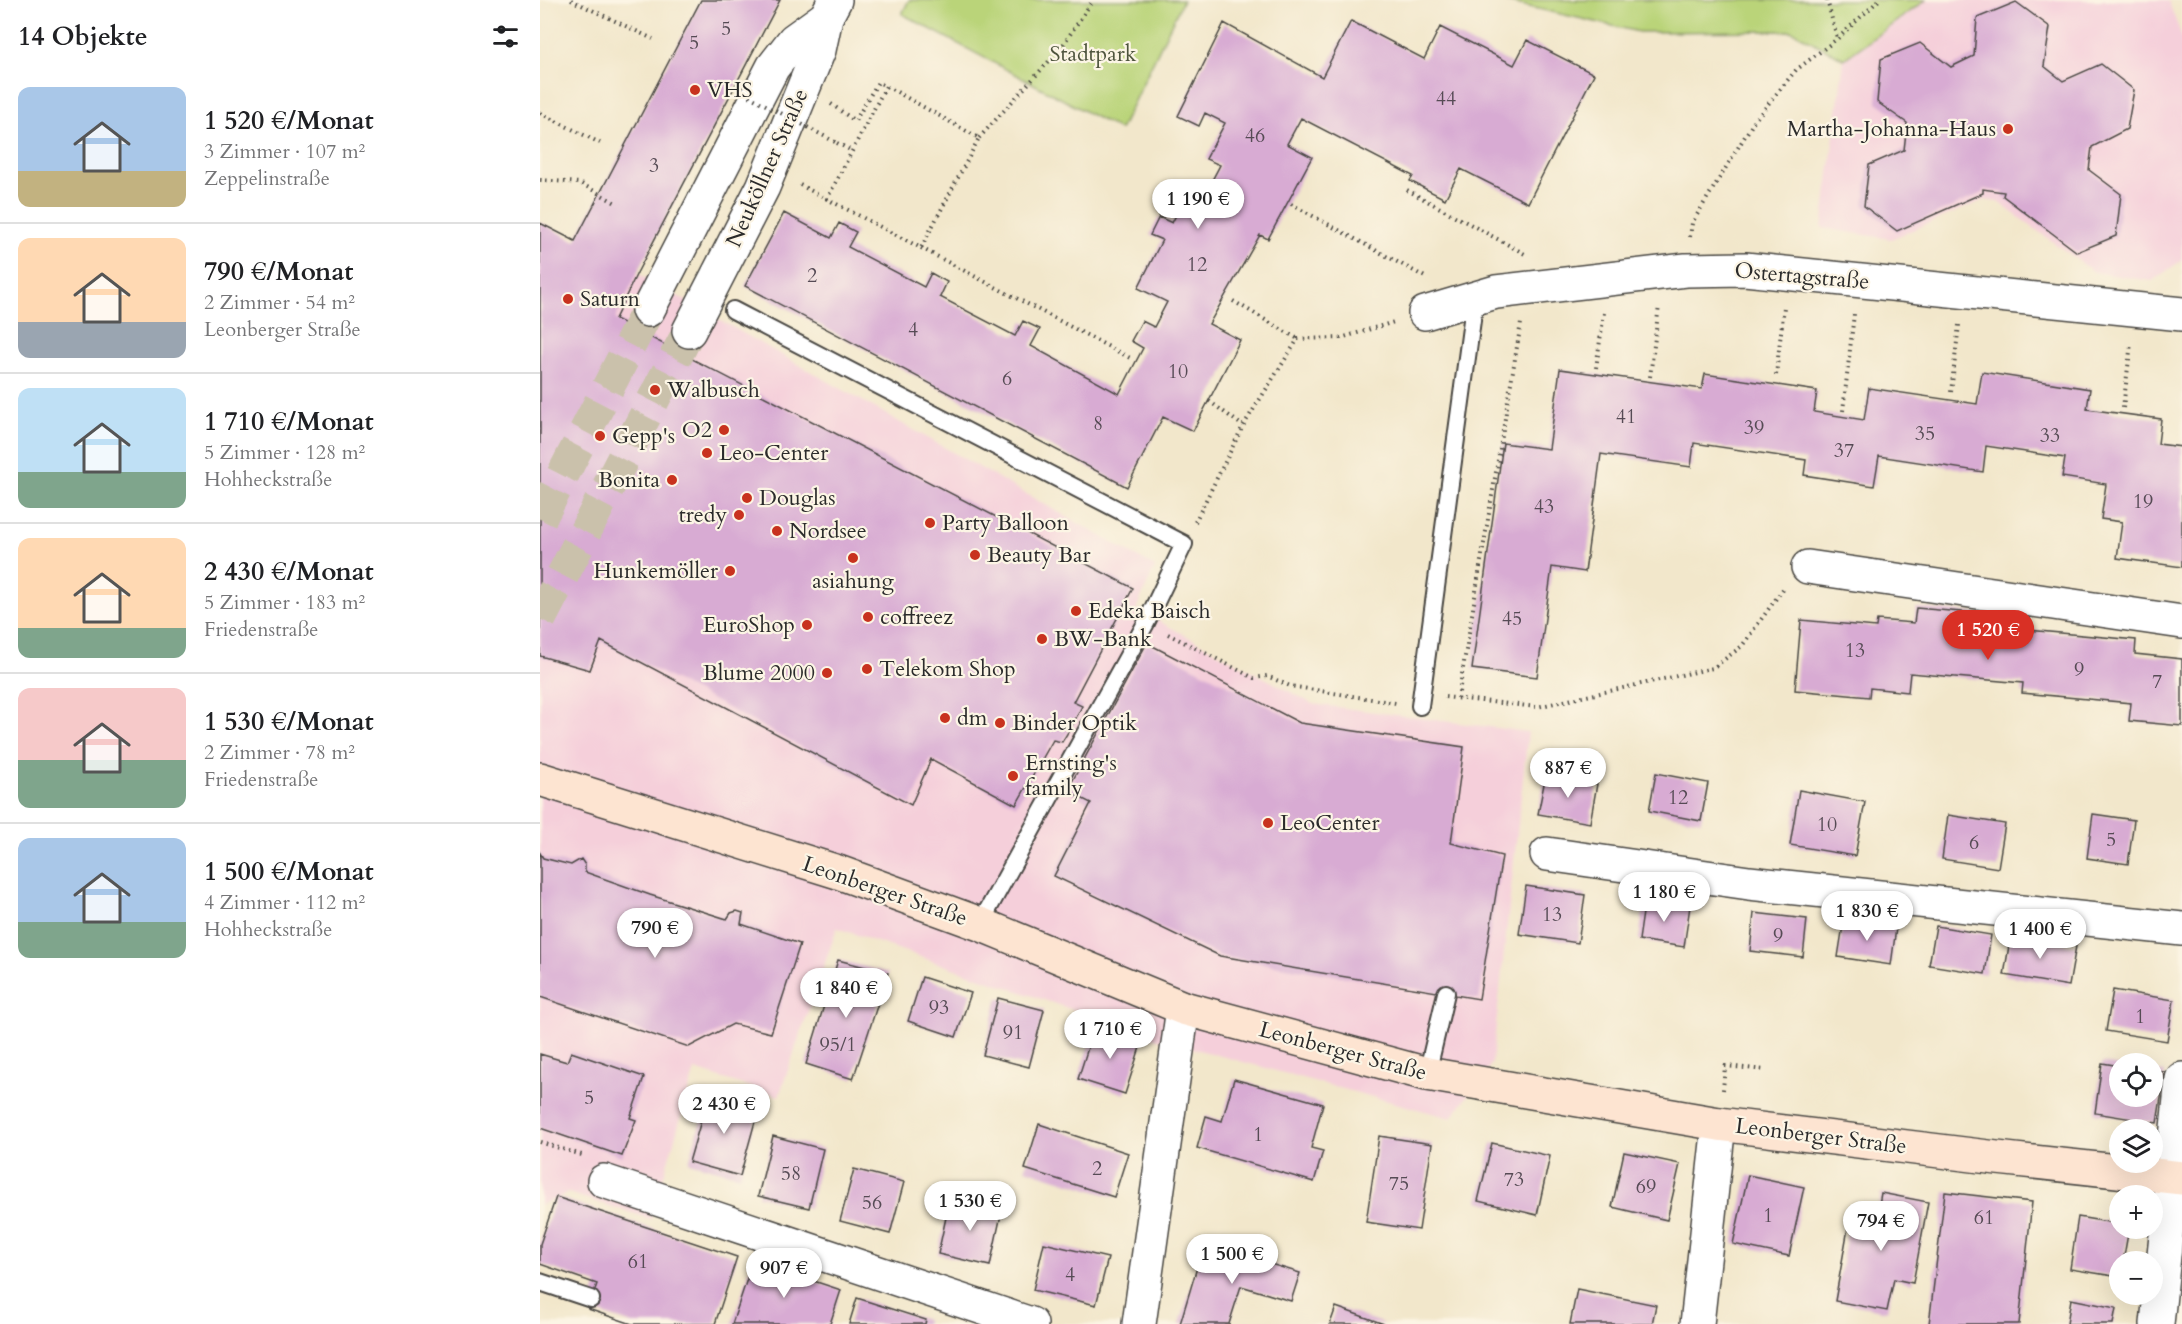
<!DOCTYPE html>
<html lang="de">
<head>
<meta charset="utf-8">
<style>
  body { margin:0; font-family:Cardo,serif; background:#f2f2f2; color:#202124; height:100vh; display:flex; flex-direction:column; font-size:22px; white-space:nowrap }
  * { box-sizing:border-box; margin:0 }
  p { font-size:20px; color:#757577 }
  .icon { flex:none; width:33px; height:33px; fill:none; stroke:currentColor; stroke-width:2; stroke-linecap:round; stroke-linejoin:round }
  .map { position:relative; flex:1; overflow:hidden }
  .drawer { display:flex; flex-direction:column; background:#fff; width:540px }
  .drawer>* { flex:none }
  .controls { position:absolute; left:1569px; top:1053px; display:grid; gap:12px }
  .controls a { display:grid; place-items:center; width:54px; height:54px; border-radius:50%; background:#fff; box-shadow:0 6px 24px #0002; font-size:30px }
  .price { position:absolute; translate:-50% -51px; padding:0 14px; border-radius:21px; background:#fff; color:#222; font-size:20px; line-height:39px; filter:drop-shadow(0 2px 3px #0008) }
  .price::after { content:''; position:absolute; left:50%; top:36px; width:18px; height:14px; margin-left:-9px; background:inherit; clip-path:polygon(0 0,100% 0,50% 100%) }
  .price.active { background:#d93025; color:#fff }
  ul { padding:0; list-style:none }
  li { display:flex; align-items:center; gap:18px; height:150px; padding:0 18px }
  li+li { border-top:2px solid #e0e0e0 }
  li span { display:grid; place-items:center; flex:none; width:168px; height:120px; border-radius:12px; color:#555 }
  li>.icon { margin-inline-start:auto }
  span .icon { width:72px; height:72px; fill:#fffc; stroke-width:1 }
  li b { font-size:26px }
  h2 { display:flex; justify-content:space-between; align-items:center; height:72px; padding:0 18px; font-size:26px }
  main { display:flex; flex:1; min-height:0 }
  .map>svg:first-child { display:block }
</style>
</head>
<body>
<main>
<section class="drawer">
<h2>14 Objekte<svg class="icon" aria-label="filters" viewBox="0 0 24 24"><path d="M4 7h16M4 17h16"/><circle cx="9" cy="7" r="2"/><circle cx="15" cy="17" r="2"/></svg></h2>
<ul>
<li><span style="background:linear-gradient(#a9c7e8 70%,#c2b280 0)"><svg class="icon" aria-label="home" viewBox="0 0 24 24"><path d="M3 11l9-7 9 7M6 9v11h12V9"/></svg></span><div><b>1 520 €/Monat</b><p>3 Zimmer · 107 m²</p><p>Zeppelinstraße</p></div></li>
<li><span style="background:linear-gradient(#ffd9b3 70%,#9aa5b1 0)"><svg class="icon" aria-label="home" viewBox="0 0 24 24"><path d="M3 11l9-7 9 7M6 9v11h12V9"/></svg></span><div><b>790 €/Monat</b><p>2 Zimmer · 54 m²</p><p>Leonberger Straße</p></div></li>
<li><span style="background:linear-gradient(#bfe0f5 70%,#7fa58c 0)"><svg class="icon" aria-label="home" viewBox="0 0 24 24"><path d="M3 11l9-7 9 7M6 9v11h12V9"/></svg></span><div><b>1 710 €/Monat</b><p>5 Zimmer · 128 m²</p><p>Hohheckstraße</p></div></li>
<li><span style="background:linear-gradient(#ffd9b3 75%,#7fa58c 0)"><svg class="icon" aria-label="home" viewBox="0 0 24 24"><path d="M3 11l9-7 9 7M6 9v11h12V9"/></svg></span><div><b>2 430 €/Monat</b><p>5 Zimmer · 183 m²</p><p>Friedenstraße</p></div></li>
<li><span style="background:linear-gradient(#f6c9c9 60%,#7fa58c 0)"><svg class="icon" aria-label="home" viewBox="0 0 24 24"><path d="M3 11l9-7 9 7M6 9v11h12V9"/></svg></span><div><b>1 530 €/Monat</b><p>2 Zimmer · 78 m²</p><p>Friedenstraße</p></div></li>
<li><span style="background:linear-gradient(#a9c7e8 70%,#7fa58c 0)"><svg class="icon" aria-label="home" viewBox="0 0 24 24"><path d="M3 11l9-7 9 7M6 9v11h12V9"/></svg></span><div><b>1 500 €/Monat</b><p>4 Zimmer · 112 m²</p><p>Hohheckstraße</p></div></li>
</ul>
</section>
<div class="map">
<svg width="1642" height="1324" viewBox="0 0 1642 1324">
  <rect width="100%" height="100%" fill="#fcf5e5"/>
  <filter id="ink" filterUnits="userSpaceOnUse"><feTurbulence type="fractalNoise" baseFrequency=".0167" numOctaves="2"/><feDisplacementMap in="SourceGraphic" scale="12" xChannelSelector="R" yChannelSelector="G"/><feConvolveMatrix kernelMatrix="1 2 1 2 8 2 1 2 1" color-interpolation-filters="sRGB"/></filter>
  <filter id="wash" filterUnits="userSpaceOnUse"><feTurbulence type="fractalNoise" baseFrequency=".008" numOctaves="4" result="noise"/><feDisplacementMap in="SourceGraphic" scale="24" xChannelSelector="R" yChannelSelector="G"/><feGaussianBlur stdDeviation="1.35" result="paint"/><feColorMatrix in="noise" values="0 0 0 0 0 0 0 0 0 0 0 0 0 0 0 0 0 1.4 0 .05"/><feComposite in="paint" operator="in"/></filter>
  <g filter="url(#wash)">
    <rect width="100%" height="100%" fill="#f2e7cb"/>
    <path fill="#f5cfda" d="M1386,0H1628L1642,37V260L1612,281L1554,272L1458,202L1444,200L1351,239L1282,228L1304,59Z
      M0,222L97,273L615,567L596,609L773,704L988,732L952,1063L911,1118L614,1038L297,928L239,1096L155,1070L111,1219L28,1193L0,1205Z"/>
    <path fill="#bad479" stroke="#728052" stroke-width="1.5" d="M369,0H643L580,130L362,14Z
      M959,0H1386L1304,59L1252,31L1099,32Z"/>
    <g id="blocks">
      <path fill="#d8abd3" d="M161,0H240L97,273L75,319L593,588L533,702L542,706L533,724L522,742L513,740L476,805L391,759L371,805L61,641L50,670L0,656V223L35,241Z
        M1476,2L1510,27L1504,66L1523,81L1561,64L1594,90L1587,129L1552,147L1549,170L1581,194L1576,236L1537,252L1463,196L1464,192L1443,189V193L1357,231L1324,206L1329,165L1364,150L1367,123L1337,102L1341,59L1380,43L1411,67L1434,56L1437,18Z
        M811,21L884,59L900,27L974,65L987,40L1054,74L988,203L921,169L905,199L870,181L873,176L761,118L747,144L772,157L728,239L720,235L669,324L700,340L653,431L623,417L587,487L205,286L244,213L291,238L299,223L316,232L308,247L384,287L391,273L407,282L400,297L475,336L483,321L500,329L491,346L579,394L603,348L591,341L602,321L614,327L627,302L598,288L622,240L610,235L619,217L632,223L646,195L660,203L680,165L666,159L685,123L665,113L659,126L638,116L684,23L782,77Z
        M1020,369L1162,389L1165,374L1277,391L1274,412L1324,420L1329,388L1437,404L1442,372L1550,389L1547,409L1621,419L1618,444L1642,447V567L1577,558L1582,522L1561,519L1566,484L1522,477L1525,458L1446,446L1443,472L1339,456L1334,486L1264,475L1266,460L1154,443L1151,467L1061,454L1045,572L1012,567L997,677L932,669L963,443L1009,449Z
        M1376,608L1489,618L1488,630L1596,640L1595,654L1642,659V726L1589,721L1591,703L1482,693L1483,683L1370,673L1368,692L1330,688L1329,697L1255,690L1261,620L1336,627L1337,620L1374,623Z
        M607,643L760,723L924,747L911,843L962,856L939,999L680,956L514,876L551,803L527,791Z
        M1116,773L1168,783L1161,821L1109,811Z
        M1006,774L1057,784L1050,823L998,814Z
        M1259,790L1325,802L1315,856L1250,845Z
        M1553,814L1594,820L1588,864L1547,858Z
        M1408,815L1465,824L1458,868L1402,859Z
        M0,853L3,858L31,865L41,859L45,865V872L110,895L187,919L191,913L197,911L203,913L201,924L260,944L231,1033L193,1024L149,1047L0,997Z
        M986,886L1045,895L1038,943L979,934Z
        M1105,899L1150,906L1144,947L1099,940Z
        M1214,913L1267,919L1263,957L1210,951Z
        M1304,919L1356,928L1351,965L1298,957Z
        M1396,926L1451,935L1445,974L1389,965Z
        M1471,934L1536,946L1529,986L1464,975Z
        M298,960L348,973L313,1079L266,1064Z
        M382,977L431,993L416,1037L368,1021Z
        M1573,990L1634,1000L1627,1041L1566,1031Z
        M458,998L504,1010L489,1067L443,1055Z
        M555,1026L602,1041L585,1094L538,1079Z
        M31,1052L104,1077L90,1118L96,1120L82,1156L0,1128V1054L27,1062Z
        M1562,1063L1580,1066V1096H1612V1071L1625,1072L1617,1123L1555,1113Z
        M694,1079L783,1104L771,1148L783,1151L774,1182L657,1148L666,1116L682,1121Z
        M169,1093L219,1107L200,1176L149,1162Z
        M499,1124L588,1153L574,1197L485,1169Z
        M233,1136L283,1149L269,1208L218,1196Z
        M839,1136L892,1144L879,1230L826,1222Z
        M952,1143L1010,1156L997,1215L938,1201Z
        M1084,1152L1140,1164L1127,1220L1072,1207Z
        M314,1169L364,1182L350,1234L300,1221Z
        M1208,1175L1264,1187L1249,1256L1193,1244Z
        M1405,1192L1492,1202L1479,1324H1389Z
        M1341,1193L1388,1202L1373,1283L1354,1279L1347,1311L1295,1301L1310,1217L1336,1222Z
        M16,1197L197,1257L175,1324H92L48,1309L57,1284L0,1264V1244Z
        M410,1199L462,1210L450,1266L398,1254Z
        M1538,1217L1580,1224V1228H1589L1583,1262H1580V1277L1530,1269Z
        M504,1243L568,1258L556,1305L493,1290Z
        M664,1244L760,1273L751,1301L701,1286L689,1324H640Z
        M213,1261L301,1290L290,1324H192Z
        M1037,1289L1116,1305L1112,1324H1030Z
        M317,1298L386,1320L385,1324H309Z
        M1531,1299L1576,1308L1573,1324H1527Z
        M796,1307L844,1324H790Z"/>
    </g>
  </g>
  <g filter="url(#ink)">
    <use href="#blocks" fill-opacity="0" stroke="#494743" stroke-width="1.5"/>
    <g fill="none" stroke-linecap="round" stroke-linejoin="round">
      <path stroke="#cac1ab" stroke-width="33" stroke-dasharray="33 16" stroke-linecap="butt" d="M0,519L108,310
        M0,619L149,331"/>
      <defs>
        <path id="lane" d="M193,310L644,544L606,623L440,924
          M880,706L935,298
          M887,1074L906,993
          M0,1282L51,1299"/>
        <path id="street" d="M108,310L233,67L254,40L286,17
          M885,313L956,292L1146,270L1205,269L1642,314
          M149,331L223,187L279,50L286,17L295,0
          M1268,567L1642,622
          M1007,854L1209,883L1642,929
          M64,1181L491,1324
          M599,1324L643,1008
          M1157,1324L1179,1124
          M1617,1324L1642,1079"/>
        <path id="secondary" d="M0,779L298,872L440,924L643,1008L887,1074L1179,1124L1457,1158L1642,1178"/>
      </defs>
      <use href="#lane" stroke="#494743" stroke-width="20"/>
      <use href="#street" stroke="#494743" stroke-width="36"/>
      <use href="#secondary" stroke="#494743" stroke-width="36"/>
      <path stroke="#494743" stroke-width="4" stroke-dasharray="1.5 4.5" stroke-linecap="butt" d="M31,0L113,39
        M1287,0L1297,38
        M291,104L315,121L338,82L346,86L287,199L381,248L439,138L346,86
        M0,113L60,143
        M439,138L521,48L553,0
        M297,143L312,151
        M0,180L40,183L76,203
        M260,185L287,199
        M867,190L985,254
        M751,204L885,277
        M1150,237L1152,223L1215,120L1256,70L1297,39L1339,0
        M381,248L592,359
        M693,301L758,339
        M1056,368L1064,313
        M1236,375L1244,307
        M1110,377L1119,306
        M1411,392L1419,325
        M669,401L703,426
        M1583,408L1591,343
        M1303,411L1314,314
        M655,522L703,426L758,339L801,338L854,322
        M628,634L714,678L727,676L750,686L856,703
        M905,697L997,707L1173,668L1202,646L1243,589
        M918,698L981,323
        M1183,1090L1185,1066L1226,1070
        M0,1142L45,1156"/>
      <use href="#lane" stroke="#fff" stroke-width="16"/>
      <use href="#street" stroke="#fff" stroke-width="33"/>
      <use href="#secondary" stroke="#fde4d1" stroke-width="33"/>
      <path stroke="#494743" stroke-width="4" stroke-dasharray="1.5 4.5" stroke-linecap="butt" d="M209,96L297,143"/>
    </g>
  </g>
  <g fill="#c8321e" stroke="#fcf5e5" stroke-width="2">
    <circle cx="155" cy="90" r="6"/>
    <circle cx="1468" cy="129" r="6"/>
    <circle cx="28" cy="299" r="6"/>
    <circle cx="115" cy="390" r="6"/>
    <circle cx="184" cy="430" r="6"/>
    <circle cx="60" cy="436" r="6"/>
    <circle cx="167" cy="453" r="6"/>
    <circle cx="132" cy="480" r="6"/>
    <circle cx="207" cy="498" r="6"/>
    <circle cx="199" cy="515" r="6"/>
    <circle cx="390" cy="523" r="6"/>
    <circle cx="237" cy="531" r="6"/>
    <circle cx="435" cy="555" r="6"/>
    <circle cx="313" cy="558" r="6"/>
    <circle cx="190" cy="571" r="6"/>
    <circle cx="536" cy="611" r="6"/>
    <circle cx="328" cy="617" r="6"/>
    <circle cx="267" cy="625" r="6"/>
    <circle cx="502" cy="639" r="6"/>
    <circle cx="327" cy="669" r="6"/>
    <circle cx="287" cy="673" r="6"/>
    <circle cx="405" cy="718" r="6"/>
    <circle cx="460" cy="723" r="6"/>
    <circle cx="473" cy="776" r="6"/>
    <circle cx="728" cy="823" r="6"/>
  </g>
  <g text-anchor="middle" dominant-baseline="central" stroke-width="4.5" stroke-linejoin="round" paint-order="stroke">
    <g font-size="20" fill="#564b55">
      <text x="186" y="28">5</text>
      <text x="154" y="42">5</text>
      <text x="906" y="98">44</text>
      <text x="715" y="135">46</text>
      <text x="114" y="165">3</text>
      <text x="657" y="264">12</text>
      <text x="272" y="275">2</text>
      <text x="373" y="329">4</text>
      <text x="638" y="371">10</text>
      <text x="467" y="378">6</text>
      <text x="1086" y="416">41</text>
      <text x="558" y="423">8</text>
      <text x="1214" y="427">39</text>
      <text x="1385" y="433">35</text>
      <text x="1510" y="435">33</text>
      <text x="1304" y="450">37</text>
      <text x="1603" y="501">19</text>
      <text x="1004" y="506">43</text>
      <text x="972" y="618">45</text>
      <text x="1315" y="650">13</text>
      <text x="1539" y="669">9</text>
      <text x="1617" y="681">7</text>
      <text x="1138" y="797">12</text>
      <text x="1287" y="824">10</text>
      <text x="1571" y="839">5</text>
      <text x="1434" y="842">6</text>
      <text x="1012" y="914">13</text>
      <text x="1238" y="935">9</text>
      <text x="399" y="1007">93</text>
      <text x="1600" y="1016">1</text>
      <text x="473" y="1032">91</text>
      <text x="298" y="1044">95/1</text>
      <text x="49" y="1097">5</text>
      <text x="718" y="1134">1</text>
      <text x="557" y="1168">2</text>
      <text x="251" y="1173">58</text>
      <text x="974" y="1179">73</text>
      <text x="859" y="1183">75</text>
      <text x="1106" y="1186">69</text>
      <text x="332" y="1202">56</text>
      <text x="1228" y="1215">1</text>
      <text x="1444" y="1217">61</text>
      <text x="98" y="1261">61</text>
      <text x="530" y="1274">4</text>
    </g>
    <g font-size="22" fill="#4f553e" stroke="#fcf5e5">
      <text x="553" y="54">Stadtpark</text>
    </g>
    <g font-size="22" fill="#2b2b2b" stroke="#fcf5e5" text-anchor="start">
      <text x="167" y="90">VHS</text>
      <text x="1456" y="129" text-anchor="end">Martha-Johanna-Haus</text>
      <text x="40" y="299">Saturn</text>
      <text x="127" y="390">Walbusch</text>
      <text x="172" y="430" text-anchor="end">O2</text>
      <text x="72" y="436">Gepp's</text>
      <text x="179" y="453">Leo-Center</text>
      <text x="120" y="480" text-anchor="end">Bonita</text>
      <text x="219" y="498">Douglas</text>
      <text x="187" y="515" text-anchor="end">tredy</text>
      <text x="402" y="523">Party Balloon</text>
      <text x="249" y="531">Nordsee</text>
      <text x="447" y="555">Beauty Bar</text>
      <text x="178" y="571" text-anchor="end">Hunkemöller</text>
      <text x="313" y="581" text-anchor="middle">asiahung</text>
      <text x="548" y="611">Edeka Baisch</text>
      <text x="340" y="617">coffreez</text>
      <text x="255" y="625" text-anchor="end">EuroShop</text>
      <text x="514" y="639">BW-Bank</text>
      <text x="339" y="669">Telekom Shop</text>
      <text x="275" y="673" text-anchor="end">Blume 2000</text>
      <text x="417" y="718">dm</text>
      <text x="472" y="723">Binder Optik</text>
      <text x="485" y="763">Ernsting's<tspan x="485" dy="25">family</tspan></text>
      <text x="740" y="823">LeoCenter</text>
    </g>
    <g font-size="22" fill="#2b2b2b" stroke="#fcf5e5">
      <text transform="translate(227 168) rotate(-66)">Neuköllner Straße</text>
      <text transform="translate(1262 276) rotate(5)">Ostertagstraße</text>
      <text transform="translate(345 891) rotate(19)">Leonberger Straße</text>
      <text transform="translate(803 1051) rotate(15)">Leonberger Straße</text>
      <text transform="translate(1281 1136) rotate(7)">Leonberger Straße</text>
    </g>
  </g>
</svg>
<div class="controls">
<a><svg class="icon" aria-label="locate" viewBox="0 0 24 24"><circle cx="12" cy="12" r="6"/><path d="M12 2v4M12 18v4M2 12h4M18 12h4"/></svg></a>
<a><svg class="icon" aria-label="layers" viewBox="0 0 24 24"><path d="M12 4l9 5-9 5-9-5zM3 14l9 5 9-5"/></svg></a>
<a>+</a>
<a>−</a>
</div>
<b class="price" style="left:658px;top:230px">1 190 €</b>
<b class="price active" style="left:1448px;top:661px">1 520 €</b>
<b class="price" style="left:1028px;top:799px">887 €</b>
<b class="price" style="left:1124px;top:923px">1 180 €</b>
<b class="price" style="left:1327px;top:942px">1 830 €</b>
<b class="price" style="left:115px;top:959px">790 €</b>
<b class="price" style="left:1500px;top:960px">1 400 €</b>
<b class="price" style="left:306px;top:1019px">1 840 €</b>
<b class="price" style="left:570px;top:1060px">1 710 €</b>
<b class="price" style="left:184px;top:1135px">2 430 €</b>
<b class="price" style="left:430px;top:1232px">1 530 €</b>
<b class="price" style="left:1341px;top:1252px">794 €</b>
<b class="price" style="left:692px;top:1285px">1 500 €</b>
<b class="price" style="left:244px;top:1299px">907 €</b>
</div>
</main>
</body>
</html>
